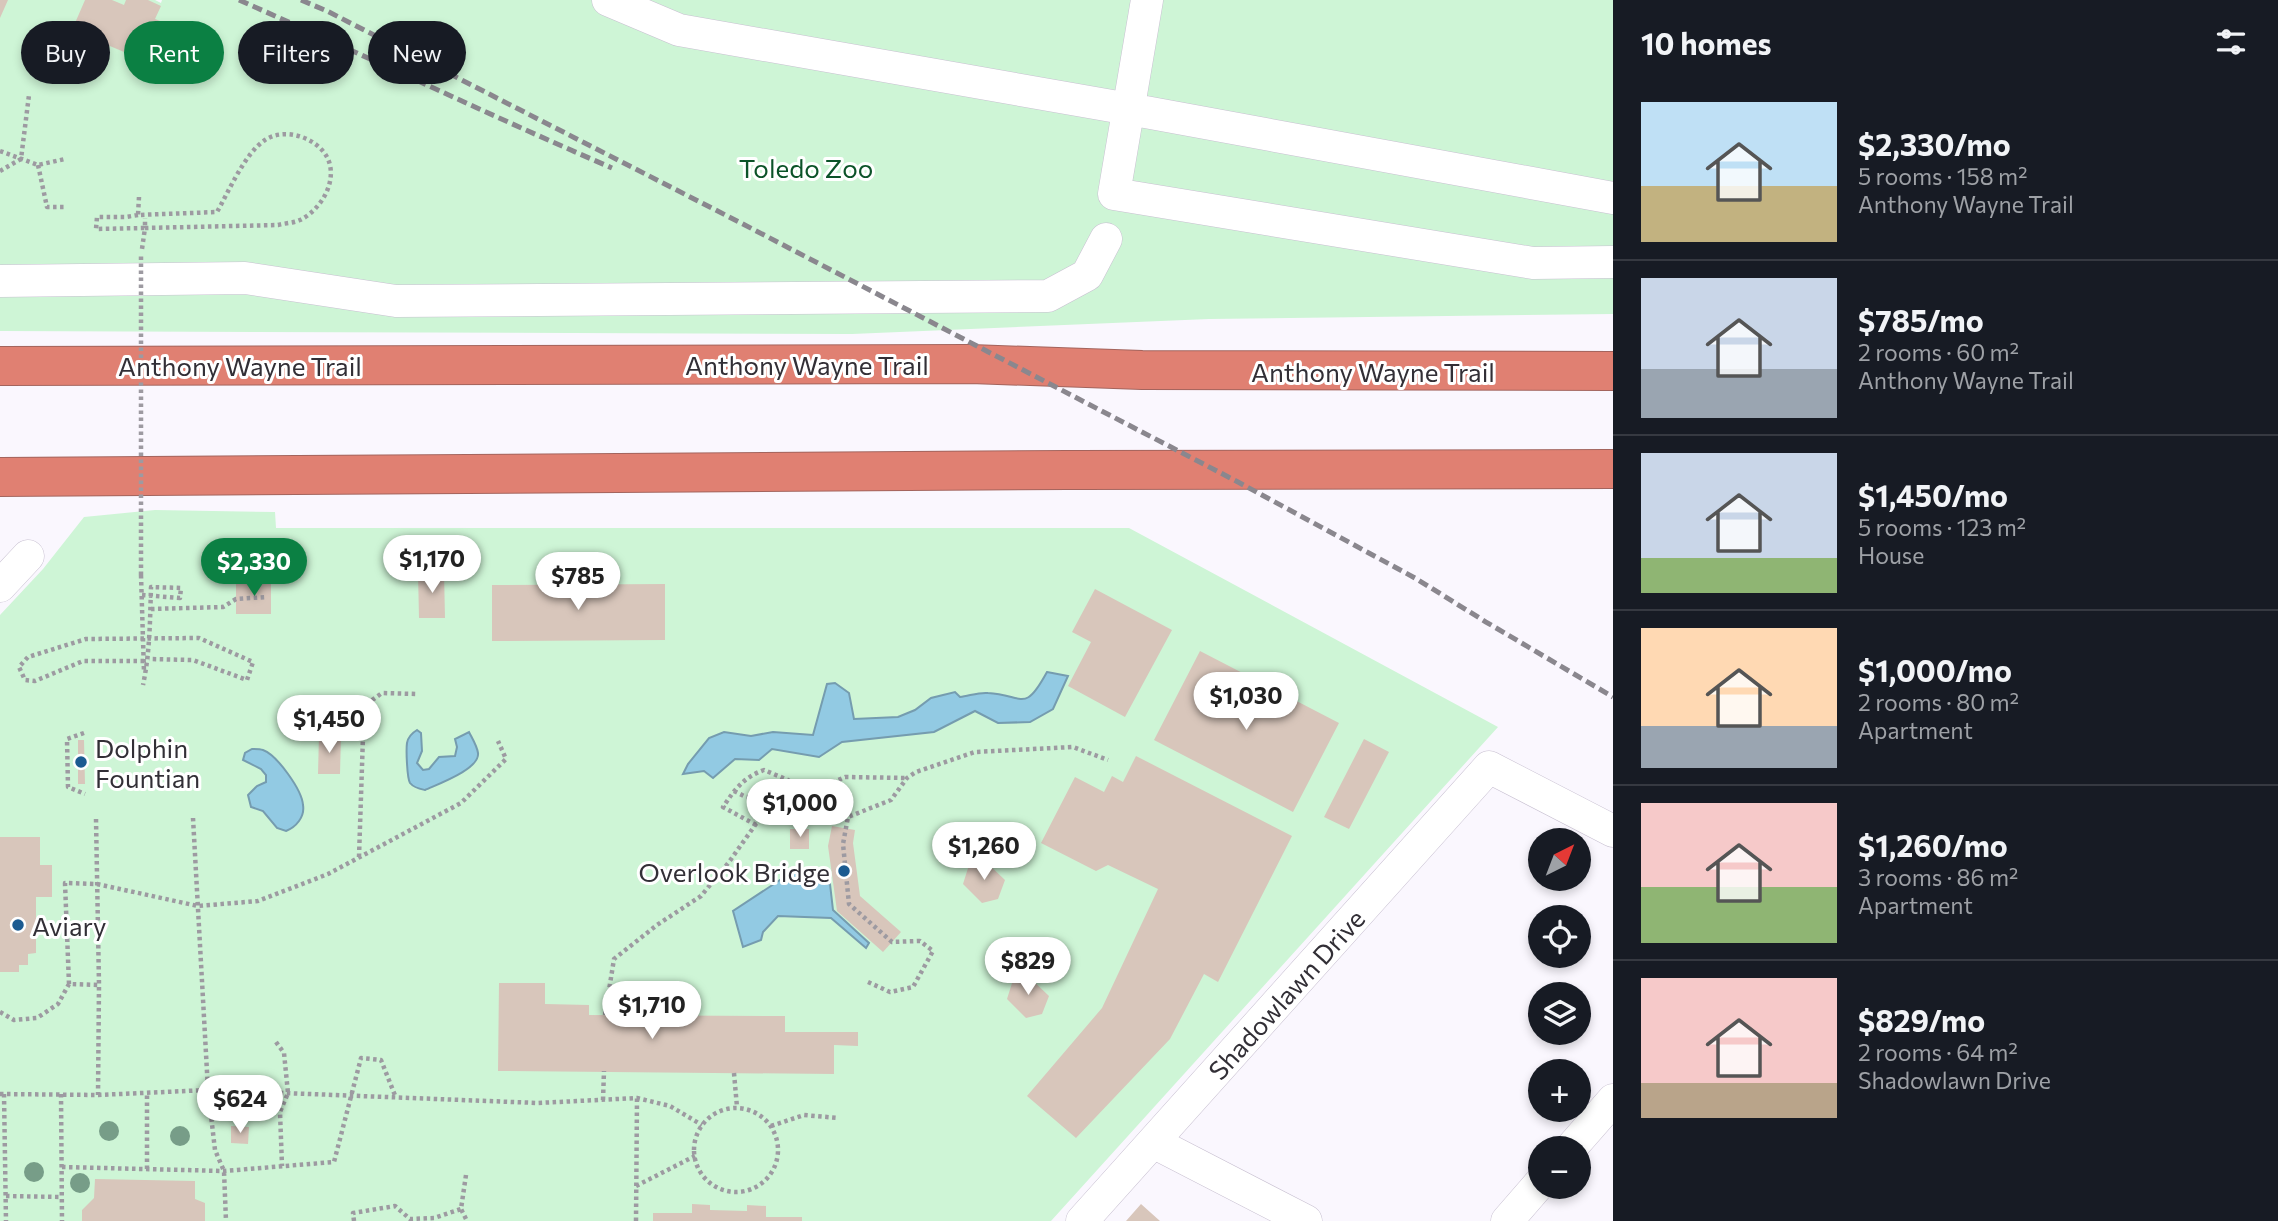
<!DOCTYPE html>
<html lang="en">
<head>
<meta charset="utf-8">
<style>
  body { margin:0; font-family:Commissioner,sans-serif; background:#20242c; color:#f1f3f6; height:100vh; display:flex; flex-direction:column; font-size:26px; white-space:nowrap }
  * { box-sizing:border-box; margin:0 }
  p { font-size:23px; color:#9ea1a6 }
  .icon { flex:none; width:38px; height:38px; fill:none; stroke:currentColor; stroke-width:2; stroke-linecap:round; stroke-linejoin:round }
  .map { position:relative; flex:1; overflow:hidden }
  .drawer { display:flex; flex-direction:column; background:#171b24; width:665px }
  .drawer>* { flex:none }
  .hud { position:absolute; left:21px; top:21px; width:665px; height:63px; display:flex; gap:14px }
  .needle { width:46px; rotate:42deg }
  .tools { position:absolute; left:1528px; top:828px; display:grid; gap:14px }
  .tools a { display:grid; place-items:center; width:63px; height:63px; border-radius:50%; background:#171b24; box-shadow:0 4px 10px #0003; font-size:35px }
  .price { position:absolute; translate:-50% -60px; padding:0 16px; border-radius:24px; background:#fff; color:#222; font-size:23px; line-height:46px; filter:drop-shadow(0 2px 4px #0008) }
  .price::after { content:''; position:absolute; left:50%; top:42px; width:21px; height:16px; margin-left:-10px; background:inherit; clip-path:polygon(0 0,100% 0,50% 100%) }
  .price.active { background:#0b8043; color:#fff }
  ul { padding:0; list-style:none }
  li { display:flex; align-items:center; gap:21px; height:175px; padding:0 28px }
  li+li { border-top:2px solid #363941 }
  li span { display:grid; place-items:center; flex:none; width:196px; height:140px; border-radius:0px; color:#555 }
  li>.icon { margin-inline-start:auto }
  span .icon { width:84px; height:84px; fill:#fffc; stroke-width:1 }
  li b { font-size:30px }
  h2 { display:flex; justify-content:space-between; align-items:center; height:84px; padding:0 28px; font-size:30px }
  .tag { padding:0 24px; border-radius:32px; background:#171b24; box-shadow:0 4px 10px #0003; font-size:24px; line-height:63px }
  .tag.active { background:#0b8043; color:#fff }
  main { display:flex; flex:1; min-height:0 }
  .map>svg:first-child { display:block }
</style>
</head>
<body>
<main>
<div class="map">
<svg width="1613" height="1221" viewBox="0 0 1613 1221">
  <rect width="100%" height="100%" fill="#faf7fe"/>
  <path fill="#cef5d6" d="M0,0H155L161,3L162,0H1613V314L1209,319L852,334L0,331Z
    M155,510L275,512L276,528H1129L1498,727L1051,1221H0V615L43,569L84,517Z"/>
  <path fill="#92cae3" stroke="#759caf" stroke-width="2" d="M1047,672L1068,676L1053,709L1030,722L998,723L975,711L934,732L842,742L819,757L772,749L759,760L735,759L713,778L704,771L683,774L688,764L709,738L724,732L751,736L773,732L813,735L827,684L835,683L849,693L854,719L898,717L915,710L931,698L955,692L960,697C969,696 979,692 988,693C1024,695 1024,714 1047,672Z
    M417,730L421,733L422,751L417,763L423,770L429,769L439,757L455,756L457,747L455,739L469,732C472,738 477,746 478,753C480,769 438,784 425,790C420,789 414,788 410,783C407,778 406,750 407,743C408,737 412,733 417,730Z
    M252,749C256,749 260,749 263,750C277,755 302,790 303,805C305,817 296,827 286,831L277,828L263,811L251,807L248,795L257,786L266,782V775L261,769L243,760L245,753Z
    M792,872L830,884L833,910L869,943L866,948L831,918L778,916L763,932L761,940L743,947L733,911Z"/>
  <path fill="#d8c6bb" d="M0,0H8L0,18Z
    M85,0H112L124,5L126,0H148L161,6L155,19L160,21L143,60L72,30Z
    M418,572H444L445,618H419Z
    M236,583H271V614H236Z
    M665,584V640L492,641V585Z
    M1095,589L1172,630L1125,717L1068,686L1091,642L1072,632Z
    M1200,651L1339,723L1293,812L1154,740Z
    M319,735L341,736L340,774H318Z
    M1364,739L1389,752L1349,829L1324,817Z
    M78,740H84L85,784H78Z
    M1136,756L1292,836L1218,982L1204,974L1170,1039L1076,1138L1027,1096L1102,1008L1158,889L1108,865L1096,871L1041,843L1075,777L1104,792L1112,776L1123,782Z
    M832,826L855,830L853,843L860,896L901,932L883,952L837,911L828,846Z
    M790,829H809V849H790Z
    M0,837H40V865H52V897H36V953L28,954V965H19V972H0Z
    M985,861L1005,880L998,899L982,903L963,884L969,865Z
    M1029,977L1049,996L1042,1014L1026,1018L1007,999L1013,980Z
    M499,983H545V1004L589,1005V1015L785,1016V1032H858V1046L834,1045V1074L498,1071Z
    M231,1126L249,1127L248,1144L231,1143Z
    M95,1179L195,1181V1199L205,1203V1221H82V1210L94,1198Z
    M692,1204L710,1205V1210L747,1211V1205L766,1206V1217H802V1221H653V1213H692Z
    M1141,1204L1160,1221H1126Z"/>
  <g fill="none" stroke-linecap="round" stroke-linejoin="round">
    <defs>
      <path id="minor" d="M608,0L679,30L1129,109L1613,198
        M1147,0L1114,194L1533,263L1613,262
        M0,281L245,278L396,301L1048,296L1087,275L1106,239
        M0,586L28,556
        M1153,1142L1306,1221
        M1571,1148L1613,1100
        M1082,1221L1489,767L1613,831
        M1507,1221L1540,1183"/>
      <path id="highway" d="M0,366L971,364L1142,370L1613,371
        M0,477L1068,470L1613,469"/>
    </defs>
    <use href="#minor" stroke="#c8c0d1" stroke-width="33"/>
    <use href="#highway" stroke="#a3645d" stroke-width="40"/>
    <path stroke="#9d9aa1" stroke-width="4.5" stroke-dasharray="3.5 3.5" stroke-linecap="butt" d="M0,151L38,165L65,159
      M38,165L47,207H67
      M0,171L21,159L29,95
      M139,197L138,215L217,212C229,191 245,153 265,140C284,127 316,137 327,157C339,180 321,210 300,220C294,223 285,223 278,225L145,228L142,249
      M138,215L126,217H97L96,229L145,228V218
      M141,575L144,672
      M142,595L180,598L181,588L151,587C150,620 150,652 143,685
      M151,609L223,607L236,599L267,597
      M84,733L67,739L68,787L85,794
      M734,791L746,797L813,806L824,787
      M193,818L208,1090L215,1150L224,1171L226,1221
      M96,819L99,985L98,1095
      M756,825L723,807C735,789 744,777 764,770L788,780L806,794
      M359,857L364,706L382,693L417,694
      M868,982L890,992L913,987L933,951L920,941L892,942L849,904L843,844L848,817L891,800L907,778L916,772L975,752L1073,747L1108,760
      M69,984L65,883L97,884L198,906L258,901L328,874L461,803L506,759L498,741
      M0,1012L14,1020L37,1018L58,1004L69,984L99,985
      M605,1015L614,959L657,925L701,896L729,862L763,814L845,777L907,778
      M276,1042L284,1053L288,1093L280,1112L282,1166
      M734,1073L737,1107
      M0,1094L98,1095L208,1090L538,1103L637,1098L670,1106L702,1125
      M4,1094L6,1221
      M61,1094L62,1221
      M603,1100L604,1071
      M694 1150a42 42 0 1 1 84 0a42 42 0 1 1-84 0Z
      M771,1126L804,1115L838,1118
      M62,1167L224,1171L334,1162L361,1058L381,1060L396,1098
      M147,1169V1093
      M466,1175L461,1209L467,1221
      M636,1186L695,1156
      M6,1196L62,1197
      M354,1221L353,1213L395,1206L410,1219L434,1218L461,1209
      M636,1221L637,1098"/>
    <use href="#minor" stroke="#fff" stroke-width="32"/>
    <use href="#highway" stroke="#e08072" stroke-width="38"/>
    <path stroke="#8a878e" stroke-width="5" stroke-dasharray="10 5" stroke-linecap="butt" d="M239,0C364,55 487,114 612,168
      M301,0L327,11L741,223L1238,482L1415,578L1486,622L1613,697"/>
    <path stroke="#9d9aa1" stroke-width="4.5" stroke-dasharray="3.5 3.5" stroke-linecap="butt" d="M141,575V254
      M144,661H83L35,681L25,680L19,667L28,657L86,639L199,638L253,662L247,680L193,660L149,659"/>
  </g>
  <g fill="#779d88">
    <circle cx="109" cy="1131" r="10"/>
    <circle cx="180" cy="1136" r="10"/>
    <circle cx="34" cy="1172" r="10"/>
    <circle cx="80" cy="1183" r="10"/>
  </g>
  <g fill="#1c5b91" stroke="#fff" stroke-width="2.5">
    <circle cx="81" cy="762" r="7"/>
    <circle cx="844" cy="871" r="7"/>
    <circle cx="18" cy="925" r="7"/>
  </g>
  <g text-anchor="middle" dominant-baseline="central" stroke-width="6" stroke-linejoin="round" paint-order="stroke">
    <g font-size="26" fill="#0b5328" stroke="#fff">
      <text x="806" y="167">Toledo Zoo</text>
    </g>
    <g font-size="26" fill="#322f36" stroke="#fff">
      <text x="807" y="364">Anthony Wayne Trail</text>
      <text x="240" y="365">Anthony Wayne Trail</text>
      <text x="1373" y="371">Anthony Wayne Trail</text>
      <text transform="translate(1286 994) rotate(-48)">Shadowlawn Drive</text>
    </g>
    <g font-size="26" fill="#322f36" stroke="#fff" text-anchor="start">
      <text x="95" y="747">Dolphin<tspan x="95" dy="30">Fountian</tspan></text>
      <text x="830" y="871" text-anchor="end">Overlook Bridge</text>
      <text x="32" y="925">Aviary</text>
    </g>
  </g>
</svg>
<div class="tools">
<a><svg class="needle" viewBox="-14 -14 28 28"><path d="M0-13l5 13h-10z" fill="#e53935"/><path d="M0 13l5-13h-10z" fill="#9ea1a6"/></svg></a>
<a><svg class="icon" aria-label="locate" viewBox="0 0 24 24"><circle cx="12" cy="12" r="6"/><path d="M12 2v4M12 18v4M2 12h4M18 12h4"/></svg></a>
<a><svg class="icon" aria-label="layers" viewBox="0 0 24 24"><path d="M12 4l9 5-9 5-9-5zM3 14l9 5 9-5"/></svg></a>
<a>+</a>
<a>−</a>
</div>
<b class="price" style="left:432px;top:595px">$1,170</b>
<b class="price active" style="left:254px;top:598px">$2,330</b>
<b class="price" style="left:578px;top:612px">$785</b>
<b class="price" style="left:1246px;top:732px">$1,030</b>
<b class="price" style="left:329px;top:755px">$1,450</b>
<b class="price" style="left:800px;top:839px">$1,000</b>
<b class="price" style="left:984px;top:882px">$1,260</b>
<b class="price" style="left:1028px;top:997px">$829</b>
<b class="price" style="left:652px;top:1041px">$1,710</b>
<b class="price" style="left:240px;top:1135px">$624</b>
<div class="hud">
<a class="tag">Buy</a>
<a class="tag active">Rent</a>
<a class="tag">Filters</a>
<a class="tag">New</a>
</div>
</div>
<section class="drawer">
<h2>10 homes<svg class="icon" aria-label="filters" viewBox="0 0 24 24"><path d="M4 7h16M4 17h16"/><circle cx="9" cy="7" r="2"/><circle cx="15" cy="17" r="2"/></svg></h2>
<ul>
<li><span style="background:linear-gradient(#bfe0f5 60%,#c2b280 0)"><svg class="icon" aria-label="home" viewBox="0 0 24 24"><path d="M3 11l9-7 9 7M6 9v11h12V9"/></svg></span><div><b>$2,330/mo</b><p>5 rooms · 158 m²</p><p>Anthony Wayne Trail</p></div></li>
<li><span style="background:linear-gradient(#c9d6e8 65%,#9aa5b1 0)"><svg class="icon" aria-label="home" viewBox="0 0 24 24"><path d="M3 11l9-7 9 7M6 9v11h12V9"/></svg></span><div><b>$785/mo</b><p>2 rooms · 60 m²</p><p>Anthony Wayne Trail</p></div></li>
<li><span style="background:linear-gradient(#c9d6e8 75%,#8fb573 0)"><svg class="icon" aria-label="home" viewBox="0 0 24 24"><path d="M3 11l9-7 9 7M6 9v11h12V9"/></svg></span><div><b>$1,450/mo</b><p>5 rooms · 123 m²</p><p>House</p></div></li>
<li><span style="background:linear-gradient(#ffd9b3 70%,#9aa5b1 0)"><svg class="icon" aria-label="home" viewBox="0 0 24 24"><path d="M3 11l9-7 9 7M6 9v11h12V9"/></svg></span><div><b>$1,000/mo</b><p>2 rooms · 80 m²</p><p>Apartment</p></div></li>
<li><span style="background:linear-gradient(#f6c9c9 60%,#8fb573 0)"><svg class="icon" aria-label="home" viewBox="0 0 24 24"><path d="M3 11l9-7 9 7M6 9v11h12V9"/></svg></span><div><b>$1,260/mo</b><p>3 rooms · 86 m²</p><p>Apartment</p></div></li>
<li><span style="background:linear-gradient(#f6c9c9 75%,#b9a48a 0)"><svg class="icon" aria-label="home" viewBox="0 0 24 24"><path d="M3 11l9-7 9 7M6 9v11h12V9"/></svg></span><div><b>$829/mo</b><p>2 rooms · 64 m²</p><p>Shadowlawn Drive</p></div></li>
</ul>
</section>
</main>
</body>
</html>
